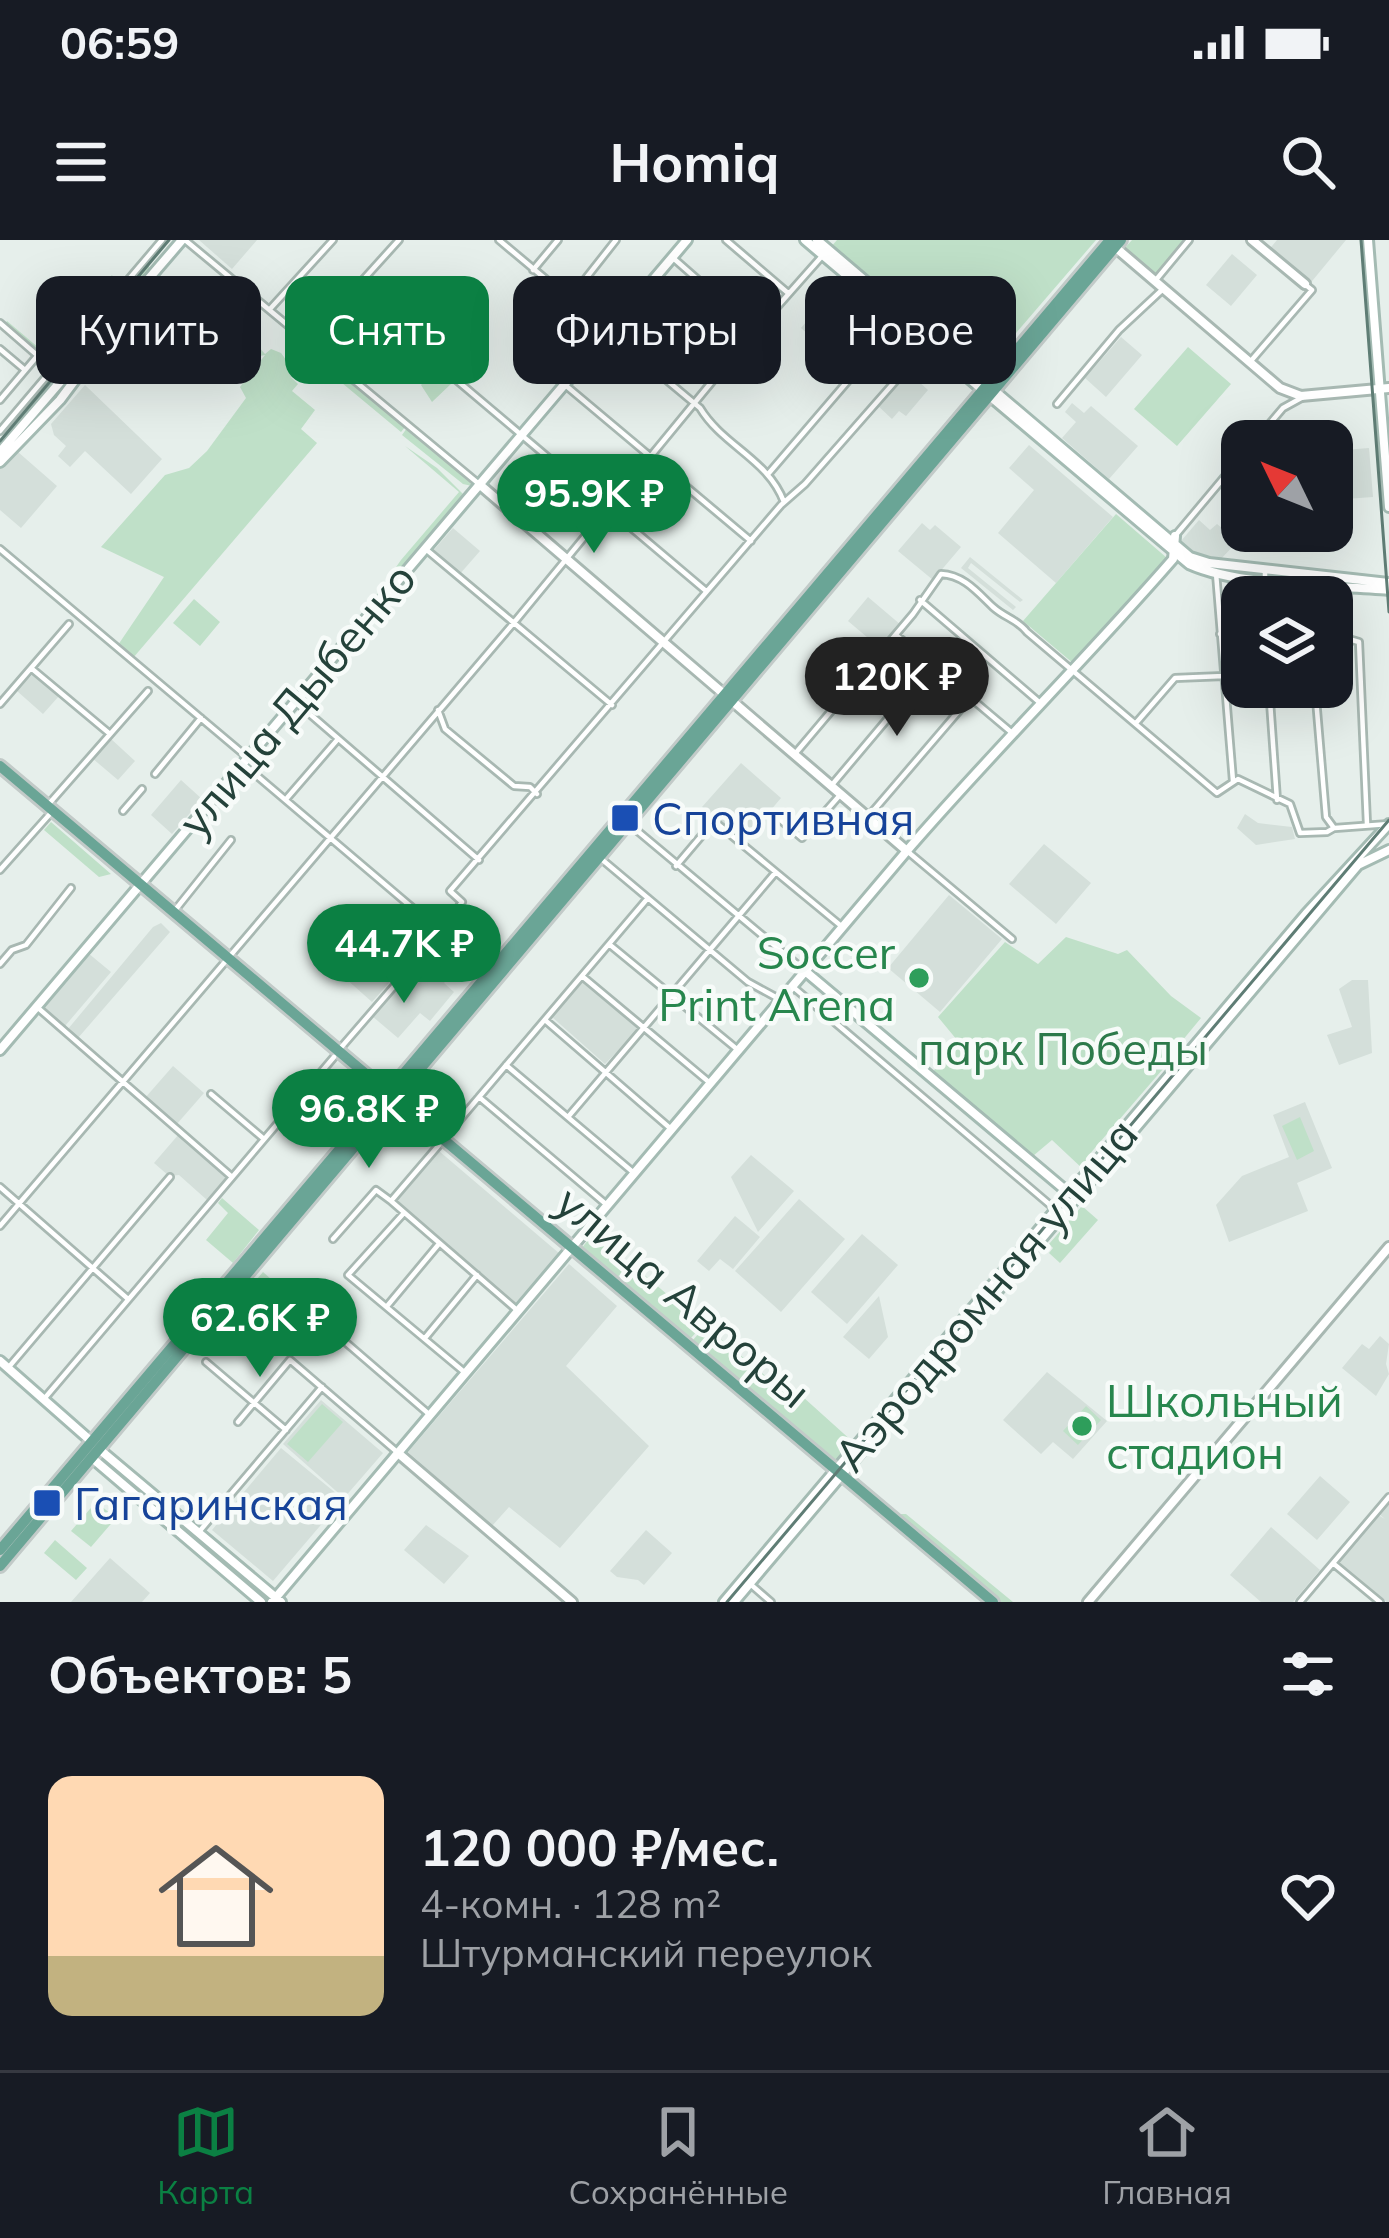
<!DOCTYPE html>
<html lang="ru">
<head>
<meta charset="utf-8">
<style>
  body { margin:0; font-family:Mulish,sans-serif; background:#242831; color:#f1f3f6; height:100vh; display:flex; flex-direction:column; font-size:45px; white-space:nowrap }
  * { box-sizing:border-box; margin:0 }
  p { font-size:39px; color:#9ea1a6 }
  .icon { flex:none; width:66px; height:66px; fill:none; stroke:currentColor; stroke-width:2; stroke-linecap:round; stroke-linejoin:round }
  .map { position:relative; height:1362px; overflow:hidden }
  .side { display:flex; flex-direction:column; background:#171b24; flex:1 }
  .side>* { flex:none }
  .top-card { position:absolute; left:36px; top:36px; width:1317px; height:108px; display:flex; gap:24px }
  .needle { width:78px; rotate:313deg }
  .fabs { position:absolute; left:1221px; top:180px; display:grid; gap:24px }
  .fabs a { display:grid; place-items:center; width:132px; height:132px; border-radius:24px; background:#171b24; box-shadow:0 12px 48px #0002; font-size:60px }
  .price { position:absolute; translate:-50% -102px; padding:0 27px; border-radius:42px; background:#0b8043; color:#fff; font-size:39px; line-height:78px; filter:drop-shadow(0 3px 6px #0008) }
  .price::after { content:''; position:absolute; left:50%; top:72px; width:36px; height:27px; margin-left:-18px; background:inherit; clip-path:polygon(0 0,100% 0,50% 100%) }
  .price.selected { background:#222; color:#fff }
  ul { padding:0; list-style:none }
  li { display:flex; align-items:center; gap:36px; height:300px; padding:0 48px }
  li+li { border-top:3px solid #363941 }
  li span { display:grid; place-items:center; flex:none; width:336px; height:240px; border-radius:24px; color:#555 }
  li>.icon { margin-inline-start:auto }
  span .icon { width:144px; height:144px; fill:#fffc; stroke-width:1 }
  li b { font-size:51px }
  h2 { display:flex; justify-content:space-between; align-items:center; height:144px; padding:0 48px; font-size:51px }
  .tag { padding:0 42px; border-radius:24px; background:#171b24; box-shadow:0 12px 48px #0002; font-size:42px; line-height:108px }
  .tag.selected { background:#0b8043; color:#fff }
  .status { display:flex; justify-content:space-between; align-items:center; height:84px; padding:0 60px; background:#171b24; direction:ltr }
  .status svg { height:33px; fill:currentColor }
  header { display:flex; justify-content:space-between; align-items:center; height:156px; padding:0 48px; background:#171b24; font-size:54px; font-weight:700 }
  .tab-bar { display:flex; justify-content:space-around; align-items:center; height:168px; border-top:3px solid #363941; background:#171b24; font-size:33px; color:#9ea1a6 }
  .tab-bar a { display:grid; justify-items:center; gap:6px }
  .tab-bar .selected { color:#0b8043 }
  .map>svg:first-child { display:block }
</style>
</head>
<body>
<div class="status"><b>06:59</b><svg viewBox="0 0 49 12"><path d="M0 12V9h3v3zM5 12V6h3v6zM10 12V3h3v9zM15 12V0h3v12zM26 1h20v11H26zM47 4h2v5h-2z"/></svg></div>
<header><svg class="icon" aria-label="menu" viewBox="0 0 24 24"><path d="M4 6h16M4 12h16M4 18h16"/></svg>Homiq<svg class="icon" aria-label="search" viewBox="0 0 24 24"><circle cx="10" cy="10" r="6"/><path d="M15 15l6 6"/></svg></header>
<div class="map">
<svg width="1389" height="1362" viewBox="0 0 1389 1362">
  <rect width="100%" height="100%" fill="#e6efeb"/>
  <path fill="#d4dfda" d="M199,0H257L232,29Z
    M1277,0H1346L1308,46L1267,12Z
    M1232,14L1257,35L1231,66L1206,45Z
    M841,41L886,80L848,123L842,119L839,122L801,88Z
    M1121,97L1142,115L1106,157L1085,138Z
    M906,130L928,150L906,176L899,171L892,179L876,164Z
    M85,145L162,219L131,254L85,211L70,227L58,216L66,206L54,195L51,184Z
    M1072,163L1084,173L1091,166L1138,206L1109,239L1062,198L1076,182L1065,172Z
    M1029,205L1113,277L1056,343L998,293L1034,250L1009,228Z
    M1369,208L1373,257L1332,260V211Z
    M18,212L57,246L21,288L0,270V229Z
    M1199,280L1210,290L1217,284L1238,301L1219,321L1195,313L1181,301Z
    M922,283L930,290L935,285L961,307L933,340L898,311Z
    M453,288L480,311L459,335L432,312Z
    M970,317L1023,360L1020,362L971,323L968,328L1016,367L1013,370L961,328Z
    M868,357L901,385L881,409L848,381Z
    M34,433L59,456L43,474L17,451Z
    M110,498L135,521L118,540L92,518Z
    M741,523L781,558L743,603L702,567Z
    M181,540L202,559L172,594L151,575Z
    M1245,574L1258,583L1292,587L1295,599L1256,605L1237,588Z
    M1044,604L1091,643L1056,684L1009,644Z
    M949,655L1002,699L940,772L888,728Z
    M161,683L170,692L78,798L68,789L153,687Z
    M349,695L395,736L372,762L326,721Z
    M432,704L458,726L444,743L454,752L430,781L420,773L398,798L372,776Z
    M88,713L111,732L65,786L42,767Z
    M1352,740H1368L1372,813L1339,825L1327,795L1352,787L1339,749Z
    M584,741L639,789L605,824L552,777Z
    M173,826L204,853L176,885L145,858Z
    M1305,862L1332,928L1297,943L1308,971L1229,1002L1216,965L1242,936L1289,917L1273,875Z
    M179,894L228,936L207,960L179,935L169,936L154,923Z
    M439,911L560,1014L516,1065L394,962Z
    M751,915L794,951L758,992L731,937Z
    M799,959L845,999L781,1072L735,1031Z
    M735,976L760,997L733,1029L720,1019L709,1031L697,1021Z
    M862,994L898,1025L847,1084L811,1052Z
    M569,1024L617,1066L566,1126L649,1206L560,1308L509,1267L492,1286L408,1212Z
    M879,1056L888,1097L869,1119L843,1097Z
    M1380,1096L1389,1104L1386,1124L1389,1134L1376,1156L1342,1128L1362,1104L1369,1109Z
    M1047,1132L1107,1181L1073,1219L1053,1202L1041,1214L1003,1180Z
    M321,1160L383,1213L344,1258L283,1204Z
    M281,1208L343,1259L273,1341L212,1290Z
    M1320,1236L1350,1262L1317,1300L1287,1274Z
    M1389,1262V1362H1387L1338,1322L1378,1275L1385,1279L1379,1274Z
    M426,1285L469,1316L444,1344L404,1310Z
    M1271,1287L1320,1330L1293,1362H1261L1230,1335Z
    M646,1290L672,1313L644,1345L638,1340L617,1337L610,1331Z
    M110,1318L150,1353L142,1362H71Z"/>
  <path fill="#bfe0c8" d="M837,0H1096L980,135L830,8Z
    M1132,0H1187L1156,38L1123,10Z
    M148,25L150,30L0,209V201Z
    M112,35L118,48L112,49L53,123L5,85L7,81L46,114Z
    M229,47L258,91L257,105L265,114L271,109L281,113L295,132L291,137L298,144L292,151L315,170L301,189L317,203L133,418L118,405L164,337L101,307L165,235L189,228L207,211L246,158L240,147L265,115L255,117L238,142L228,133L253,93L221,62L217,50Z
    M1188,107L1231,144L1177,206L1134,169Z
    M437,127L452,143L432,162L421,145Z
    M347,136L406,186L401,192L342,143Z
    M407,188L468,237L472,246L463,244L402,195Z
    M405,206L437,228L464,255L365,371L401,320L459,252Z
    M1116,274L1167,318L1074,424L1023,381Z
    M194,359L220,382L200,406L173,383Z
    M51,582L111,634L99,637L44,590Z
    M1066,697L1118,714L1127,710L1171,756L1201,778L1177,807L1181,808L1088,916L1092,921L1084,930L1052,900L1033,916L932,833L957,800L938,777L1005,702L1038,724Z
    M1300,877L1314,911L1297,920L1282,886Z
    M222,958L259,990L233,1023L206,1000L228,973L218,963Z
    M1082,966L1098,980L1060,1023L1049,1013L1053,1008L1049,1004Z
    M592,995L628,1025L616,1039L581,1009Z
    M634,1026L703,1085L690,1099L620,1042Z
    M263,1032L303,1067L271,1104L231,1069Z
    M705,1086L797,1162L803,1157L853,1202L836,1221L693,1100Z
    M322,1164L343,1182L308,1222L287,1204Z
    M1086,1166L1101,1180L1078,1205L1063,1191Z
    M96,1262L116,1278L91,1307L71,1291Z
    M901,1274H906L1013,1362H1001L902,1279Z
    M55,1300L87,1328L76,1340L44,1313Z"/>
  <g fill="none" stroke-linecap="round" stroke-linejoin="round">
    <defs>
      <path id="minor" d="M185,0L479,244
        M499,0L700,168C723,206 768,219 784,262
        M726,0L788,53
        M672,17L754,89
        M533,30L558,0
        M1155,41L1189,0
        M352,52L399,0
        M639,56L722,126
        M568,61L616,0
        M270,69L333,0
        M0,83L53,129
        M301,95L344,45L706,351
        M0,109L25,130
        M1250,122L1312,50L1307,46
        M564,144L751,301
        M0,160L38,115
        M1057,164L1119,90L1163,49
        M0,191L162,0
        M1255,201L1283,168L1303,157
        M769,233L901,79
        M1175,296L1242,216
        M0,309L247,517
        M428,311L612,465
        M1216,333L1233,541
        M1265,357V329
        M920,360L1039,462
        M1220,394L1242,392
        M1332,394L1359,402L1367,584
        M896,395L1011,492
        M31,428L110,494
        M1269,447L1277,560
        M297,463L479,620
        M0,464L69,384
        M438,470L445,489L514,546L530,547L537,554
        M1136,483L1175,438L1224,436
        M794,515L913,374L941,334C964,335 978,353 993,367C1005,378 1017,379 1027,392L1217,553L1238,539L1290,564L1300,593L1327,592L1334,588L1326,577L1315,447
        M242,523L441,692L494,726
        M155,534L201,478
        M831,546L932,426
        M287,558L338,499
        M47,566L148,451
        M123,571L142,549
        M777,577L802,598L840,555
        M868,577L970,458
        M628,583L805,731
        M1335,588L1389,584
        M907,611L1012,699
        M599,617L748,742L781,760
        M676,626L714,581L840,685
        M0,630L49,575
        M176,669L231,600
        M609,704L738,810
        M0,724L12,710L26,705L71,648
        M582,736L710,843
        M792,746L1056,970
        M37,767L232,937
        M545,780L671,889
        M338,811L441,692L462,662L450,651L781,265L805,244L928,104
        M506,825L634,933
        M211,854L264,899
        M479,857L607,965
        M568,877L775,633
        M446,896L648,658
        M0,947L128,1059
        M391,961L518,1071
        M404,973L348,1035L463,1131
        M0,986L517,379L724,127L823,15
        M333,999L376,950L391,961L439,905
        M388,1065L438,1005
        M314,1075L430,1175
        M425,1098L477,1035
        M206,1122L286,1190
        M8,1128L170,937
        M44,1159L334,817
        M238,1182L290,1120L397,1212
        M198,1293L322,1147
        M1334,1324L1380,1362
        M748,1342L771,1362
        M1300,1362L1389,1257"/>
      <path id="tertiary" d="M1252,0L1305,44
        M1115,7L1280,148L1301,156L1389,148
        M479,244L907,611
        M398,1213L572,1362
        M1088,1362L1389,1007"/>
      <path id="secondary" d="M805,0L1189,324C1240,347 1332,345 1389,350
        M817,0L1190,317L1209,323L1389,343
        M1368,0L1389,267
        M0,212L182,0
        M0,222L60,160L140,53
        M805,731L1070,954
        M0,810L687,0
        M0,1121L92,1202
        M99,1209L281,1362
        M92,1218L261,1362
        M272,1362L911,606C996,508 1088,417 1173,319L1175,296
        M724,1362L1306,674L1389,584
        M734,1362L1358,625L1389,610"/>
      <path id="primary" d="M0,526L993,1362
        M0,1310L1110,0
        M0,1326L1121,0"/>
    </defs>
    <use href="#minor" stroke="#a8b8b2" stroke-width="10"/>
    <use href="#tertiary" stroke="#a8b8b2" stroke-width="14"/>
    <use href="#secondary" stroke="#a4bbb3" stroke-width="14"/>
    <use href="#primary" stroke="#c2cac8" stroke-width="16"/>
    <use href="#minor" stroke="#fff" stroke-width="4.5"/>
    <use href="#tertiary" stroke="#fff" stroke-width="8"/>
    <use href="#secondary" stroke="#fff" stroke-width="8"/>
    <use href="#primary" stroke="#6aa596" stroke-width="10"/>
    <path stroke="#5f7d75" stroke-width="3" d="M1361,0L1389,372
      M0,201L169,0
      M727,1362L1389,580"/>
  </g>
  <g fill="#1a4fb4" stroke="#f7fbf9" stroke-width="4.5">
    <rect x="610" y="563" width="30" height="30" rx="6"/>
    <rect x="32" y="1248" width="30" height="30" rx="6"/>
  </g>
  <g fill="#2e9e5b" stroke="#f7fbf9" stroke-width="4.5">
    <circle cx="919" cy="738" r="12"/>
    <circle cx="1082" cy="1186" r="12"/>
  </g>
  <g text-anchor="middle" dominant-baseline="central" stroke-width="9" stroke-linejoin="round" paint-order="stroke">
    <g font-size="45" fill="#24423a" stroke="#f7fbf9">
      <text transform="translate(296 459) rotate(-50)">улица Дыбенко</text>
      <text transform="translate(985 1054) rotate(-50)">Аэродромная улица</text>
      <text transform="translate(684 1056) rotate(40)">улица Авроры</text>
    </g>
    <g font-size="45" fill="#164399" stroke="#f7fbf9" text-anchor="start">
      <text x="652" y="578">Спортивная</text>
      <text x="74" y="1263">Гагаринская</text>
    </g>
    <g font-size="45" fill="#27864d" stroke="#f7fbf9" text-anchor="end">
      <text x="895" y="712">Soccer<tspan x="895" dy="52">Print Arena</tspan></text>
      <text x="1106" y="1160" text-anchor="start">Школьный<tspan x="1106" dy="52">стадион</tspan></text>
    </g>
    <g font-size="45" fill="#2d7a4b" stroke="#f7fbf9">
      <text x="1063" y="808">парк Победы</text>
    </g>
  </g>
</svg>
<div class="fabs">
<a><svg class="needle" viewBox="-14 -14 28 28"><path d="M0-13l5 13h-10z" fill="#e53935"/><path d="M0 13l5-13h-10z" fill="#9ea1a6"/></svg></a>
<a><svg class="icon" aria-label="layers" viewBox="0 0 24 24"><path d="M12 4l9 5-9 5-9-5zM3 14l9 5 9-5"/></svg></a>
</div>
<b class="price" style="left:594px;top:316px">95.9K ₽</b>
<b class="price selected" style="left:897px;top:499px">120K ₽</b>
<b class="price" style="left:404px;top:766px">44.7K ₽</b>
<b class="price" style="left:369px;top:931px">96.8K ₽</b>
<b class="price" style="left:260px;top:1140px">62.6K ₽</b>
<div class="top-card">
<a class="tag">Купить</a>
<a class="tag selected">Снять</a>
<a class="tag">Фильтры</a>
<a class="tag">Новое</a>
</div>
</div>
<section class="side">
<h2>Объектов: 5<svg class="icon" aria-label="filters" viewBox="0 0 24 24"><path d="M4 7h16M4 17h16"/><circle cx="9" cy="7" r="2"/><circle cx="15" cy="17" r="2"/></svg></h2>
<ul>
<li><span style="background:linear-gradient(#ffd9b3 75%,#c2b280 0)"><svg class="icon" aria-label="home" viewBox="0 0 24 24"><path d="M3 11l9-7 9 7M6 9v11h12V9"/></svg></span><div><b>120 000 ₽/мес.</b><p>4-комн. · 128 m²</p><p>Штурманский переулок</p></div><svg class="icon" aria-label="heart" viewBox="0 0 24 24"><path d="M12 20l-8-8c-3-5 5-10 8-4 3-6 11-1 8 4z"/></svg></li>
</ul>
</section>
<nav class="tab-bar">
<a class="selected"><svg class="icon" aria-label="map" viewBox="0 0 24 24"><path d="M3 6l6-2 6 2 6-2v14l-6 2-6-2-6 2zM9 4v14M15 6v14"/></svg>Карта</a>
<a><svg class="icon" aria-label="saved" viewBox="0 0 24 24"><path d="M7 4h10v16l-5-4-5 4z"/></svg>Сохранённые</a>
<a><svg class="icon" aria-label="home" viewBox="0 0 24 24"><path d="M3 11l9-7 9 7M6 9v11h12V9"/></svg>Главная</a>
</nav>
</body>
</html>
